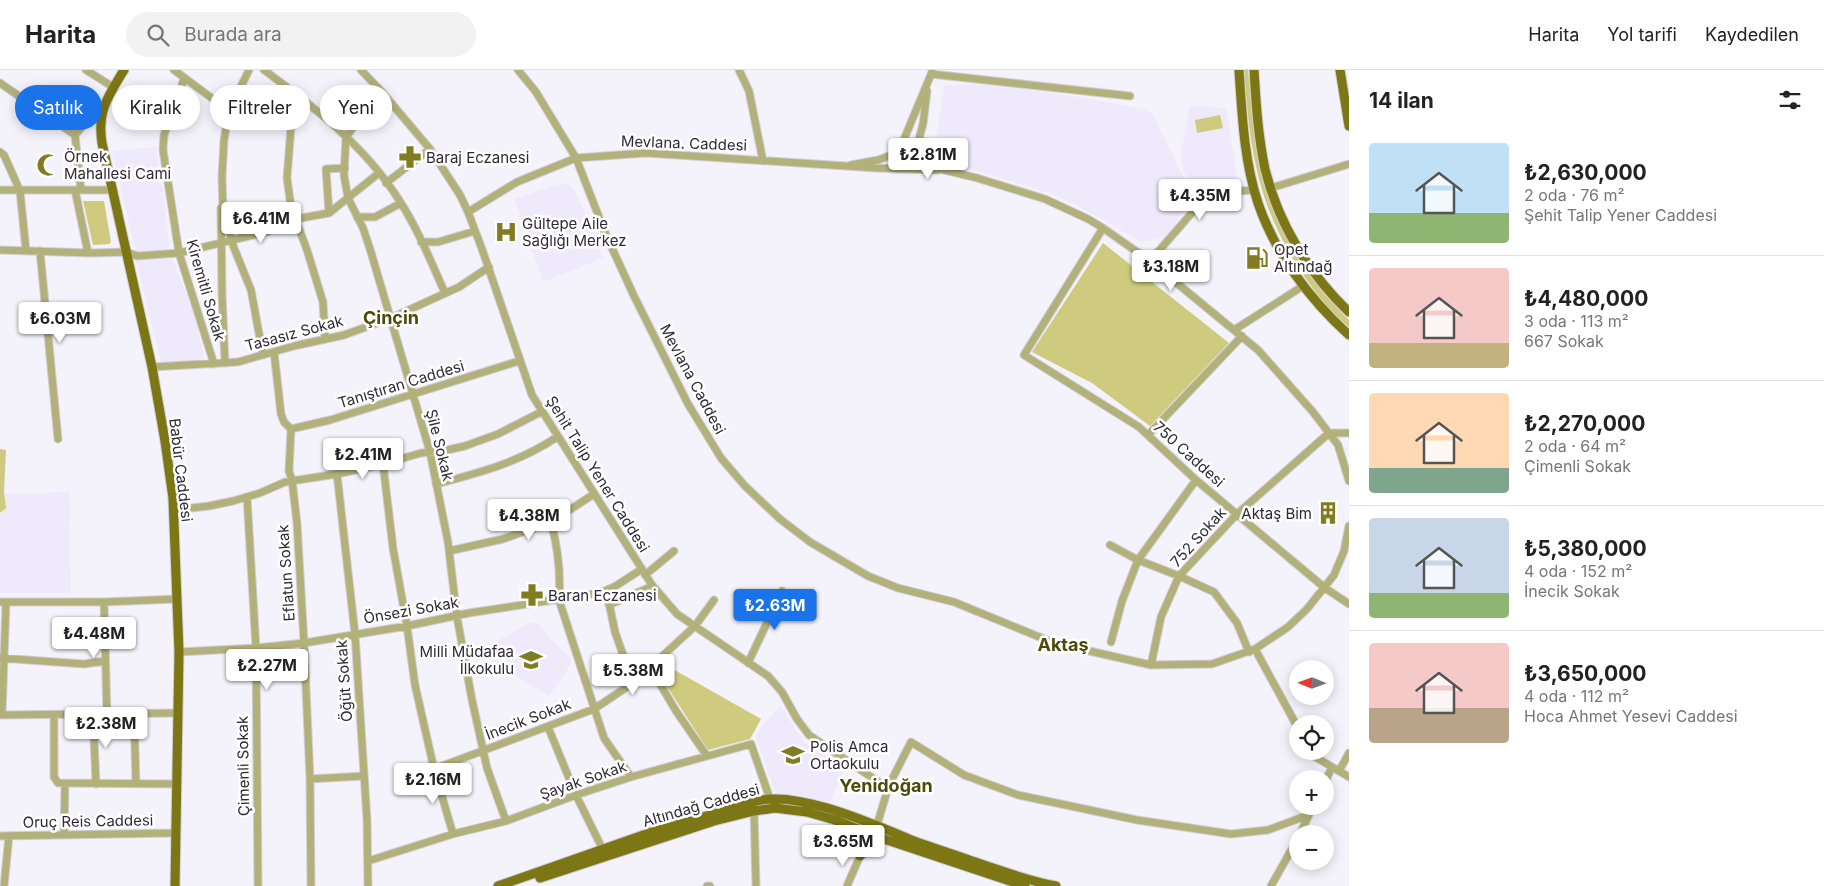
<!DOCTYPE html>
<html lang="tr">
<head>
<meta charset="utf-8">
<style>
  body { margin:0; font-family:Inter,sans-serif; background:#f2f2f2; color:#222; height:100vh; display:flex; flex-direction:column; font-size:19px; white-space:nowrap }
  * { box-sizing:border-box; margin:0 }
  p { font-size:16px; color:#767676 }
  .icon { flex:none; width:28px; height:28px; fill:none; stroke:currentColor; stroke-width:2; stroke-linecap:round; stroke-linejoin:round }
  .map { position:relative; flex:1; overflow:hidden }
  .details { display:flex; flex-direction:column; background:#fff; width:475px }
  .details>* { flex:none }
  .hud { position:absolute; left:15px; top:15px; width:475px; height:45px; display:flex; gap:10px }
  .needle { width:32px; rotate:271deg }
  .controls { position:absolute; left:1289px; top:590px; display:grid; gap:10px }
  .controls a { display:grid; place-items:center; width:45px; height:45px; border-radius:50%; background:#fff; box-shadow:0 2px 12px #0003; font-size:25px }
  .price { position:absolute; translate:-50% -42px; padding:0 11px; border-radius:5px; background:#fff; color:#222; font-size:16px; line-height:32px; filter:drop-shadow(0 1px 2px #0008) }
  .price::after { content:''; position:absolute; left:50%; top:30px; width:15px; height:11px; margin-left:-8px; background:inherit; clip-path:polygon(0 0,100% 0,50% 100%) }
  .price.on { background:#1a73e8; color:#fff }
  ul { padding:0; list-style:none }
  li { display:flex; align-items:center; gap:15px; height:125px; padding:0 20px }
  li+li { border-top:1px solid #e0e0e0 }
  li span { display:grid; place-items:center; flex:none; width:140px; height:100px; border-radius:5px; color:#555 }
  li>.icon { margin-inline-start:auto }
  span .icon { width:60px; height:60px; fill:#fffc; stroke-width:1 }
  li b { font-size:21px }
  h2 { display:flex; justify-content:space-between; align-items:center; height:60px; padding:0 20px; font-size:21px }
  .tag { padding:0 18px; border-radius:22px; background:#fff; box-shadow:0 2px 12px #0003; font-size:18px; line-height:45px }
  .tag.on { background:#1a73e8; color:#fff }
  header { display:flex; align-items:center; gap:30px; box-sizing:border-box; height:70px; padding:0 25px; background:#fff; border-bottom:1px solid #e0e0e0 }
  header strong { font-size:24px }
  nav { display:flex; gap:28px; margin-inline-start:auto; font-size:18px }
  .search { width:350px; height:45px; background:#f2f2f2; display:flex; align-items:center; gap:12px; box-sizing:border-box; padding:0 18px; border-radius:28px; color:#767676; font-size:19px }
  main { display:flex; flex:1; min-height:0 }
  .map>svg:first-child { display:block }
</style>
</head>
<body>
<header>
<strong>Harita</strong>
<div class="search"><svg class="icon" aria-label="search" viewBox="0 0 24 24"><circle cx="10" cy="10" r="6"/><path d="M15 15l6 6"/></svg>Burada ara</div>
<nav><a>Harita</a><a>Yol tarifi</a><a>Kaydedilen</a></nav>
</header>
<main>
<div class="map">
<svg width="1349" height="816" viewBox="0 0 1349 816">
  <rect width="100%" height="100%" fill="#f4f2fa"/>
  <path fill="#efeafb" d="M973,14L1030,20L1092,29L1142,39L1152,43L1180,100L1197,129L1182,143L1166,167L1142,172L1074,134L1049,123L973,100L933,91L944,15Z
    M1190,36L1226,38L1238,113H1236L1235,115L1219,119L1190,111L1183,101L1181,84Z
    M156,77L164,129L169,176L165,179L136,182L112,81Z
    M567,113L575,120L603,188L543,212L514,129L556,115Z
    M171,186L194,243L205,291L161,293L136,190Z
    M69,422L71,523H0V443H2L4,424Z
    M529,553H538L550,568L572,589L566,602L549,626L490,590L496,572Z
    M780,636L804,672L845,699L829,733L796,724H776L756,668L761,657Z"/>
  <path fill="#ceca7e" d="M1244,0H1248C1252,36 1254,72 1263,107C1276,162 1309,210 1349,250V257C1331,243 1317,225 1304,206C1257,137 1250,80 1244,0Z
    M1220,45L1223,58L1197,63L1195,50Z
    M83,131H104L111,172L109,174L93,175Z
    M1103,173L1229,273L1150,356L1092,313L1032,282Z
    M0,379L6,380L4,422L6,438L0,443Z
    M664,594L761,649L750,669L708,680L657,601Z"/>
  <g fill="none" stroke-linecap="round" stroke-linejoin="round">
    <defs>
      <path id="minor" d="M86,0L113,17
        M174,0L229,41
        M249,0L229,41L224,70L222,106L223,140L234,178L251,220L263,285
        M264,0C314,37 366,77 399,130C418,159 431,192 445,223
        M361,0L381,21L430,79L460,125L468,142L482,179L532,325L652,515L677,544L768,606L782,622L797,649L809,665L883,715L886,725L877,755
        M518,0L536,22L576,88L606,165L634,226L688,334L721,388L745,416L780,449L810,472L868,506L898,518L954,532L1054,573L1151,595L1212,594L1255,579L1288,557L1307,539L1334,505L1344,481L1349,456
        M739,0L749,21L763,91
        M931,4L1130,26
        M184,9L164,65L163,80L179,183L214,294
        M0,13L75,65
        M381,21L346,67L344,105L348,128L363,158L370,179L430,382L448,472L457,547L472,630L487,698L506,751
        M304,30L291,57L287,108L291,137L307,180L323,232L325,269
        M75,65L81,120
        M75,65L93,44L105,35
        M0,82L4,85L20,121L26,181
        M913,91L923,54L927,21
        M851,95L878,90L894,84L906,85L944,100L977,108L1045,129L1088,149L1103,158L1150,191L1258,280L1313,342L1338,375L1349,411
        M892,98L932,2
        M386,113L430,79
        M1271,118L1349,94
        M0,120H113
        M75,120L88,183
        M221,138L222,224L225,293
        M468,142L517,112L576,88L646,83L876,98L938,100
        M329,143L326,99L345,98
        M357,147H375L401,133
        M1103,158L1024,285L1139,357L1196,410L1325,518L1349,534
        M421,172H438L475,161
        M0,180L91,183L127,182L137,186L179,183L266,162L296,149L329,143L379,103
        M40,181L58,369
        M1150,191L1203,130L1224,122L1255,120
        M1234,260L1303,216
        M274,282L281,344L284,352L291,359
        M152,297L238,292L294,276L344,265L391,248L459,217L489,197
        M291,359L289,401L292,410L297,453L304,573L310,709L311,816
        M291,359L330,350L519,291
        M1148,365L1242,266
        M383,394L393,478L407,556L415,615L434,699L453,764
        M337,404L355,564L367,750L368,816
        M436,414C479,403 520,392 557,367
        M247,427L256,578L258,816
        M174,440L209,436L233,431L260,423L285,412L337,404L383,394L421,383L443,381L465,376L498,364L541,342
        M551,452C558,478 561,502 559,530L604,668L631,707
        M1110,475L1138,490L1179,506L1214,522L1237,553L1249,582
        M449,481L503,469L551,452L594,424
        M645,505L674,481
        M604,522L609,533L615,562L633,613
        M0,532H104L177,529
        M104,532L107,645
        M609,535L653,516
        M1111,572L1122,531L1138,490L1196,410
        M1255,579L1298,658
        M179,582L256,578L304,573L407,556L469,543L600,523L614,517L642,499
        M0,588L84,594L105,591
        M748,593L782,521
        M1151,595L1161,547L1179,506L1237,444L1329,363H1349
        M650,597L676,641L707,686
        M134,644L136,714
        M0,645L178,643
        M2,645L6,532
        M54,645V707L58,713L177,714
        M93,645L96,714
        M548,657L576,725L603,780
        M1310,681L1312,685L1349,707
        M434,699L594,639L633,613L695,556L714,530
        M1339,701L1349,683
        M310,709L364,706
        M1325,712L1332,697
        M886,721L911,672L964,705L1018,725L1137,750L1231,764L1268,760L1303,747
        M754,741L756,816
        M1300,764L1313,736
        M64,765L65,714
        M0,766L176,763
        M368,791L453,764L506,751L576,725L631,707L751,674L770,729
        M4,816L9,766
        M707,816H710
        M847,816L860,786
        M1271,816L1298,768"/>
      <path id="major" d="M124,0C108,26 97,41 102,73L152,297L165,371L173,428L179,582L175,816
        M1239,0C1242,44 1244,91 1258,133C1275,183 1310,230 1349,265
        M1254,0C1256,33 1258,66 1265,99C1278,153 1309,204 1349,242
        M1340,0L1349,56
        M860,786L878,767L879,761
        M860,786V776L869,759
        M540,808L714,751L754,741L775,738L807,742L835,750L878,767L1025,816
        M498,816L652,762L757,731C798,720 875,755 914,771C933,778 953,784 972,791C1000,800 1027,811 1056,816"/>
    </defs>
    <use href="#minor" stroke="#d0ced7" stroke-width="9"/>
    <use href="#major" stroke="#d0ced7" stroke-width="11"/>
    <use href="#minor" stroke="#b3b17a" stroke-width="7"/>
    <use href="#major" stroke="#7c7614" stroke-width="9"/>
  </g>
  <defs>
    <symbol id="pharmacy-bare" viewBox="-9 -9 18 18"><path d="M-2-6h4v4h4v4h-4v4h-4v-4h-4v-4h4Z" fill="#817c22" stroke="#fff" stroke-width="2.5" paint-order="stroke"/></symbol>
    <symbol id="mosque-bare" viewBox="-9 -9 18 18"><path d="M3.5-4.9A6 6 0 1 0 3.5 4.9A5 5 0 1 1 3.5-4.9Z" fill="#817c22" stroke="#fff" stroke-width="2.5" paint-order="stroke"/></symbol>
    <symbol id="hospital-bare" viewBox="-9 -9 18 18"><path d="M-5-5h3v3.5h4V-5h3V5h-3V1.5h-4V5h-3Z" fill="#817c22" stroke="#fff" stroke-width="2.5" paint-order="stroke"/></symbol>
    <symbol id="fuel-bare" viewBox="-9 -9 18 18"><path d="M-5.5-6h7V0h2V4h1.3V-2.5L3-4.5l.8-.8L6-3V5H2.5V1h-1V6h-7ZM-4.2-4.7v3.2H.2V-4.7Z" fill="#817c22" stroke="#fff" stroke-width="2.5" paint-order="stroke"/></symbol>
    <symbol id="building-bare" viewBox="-9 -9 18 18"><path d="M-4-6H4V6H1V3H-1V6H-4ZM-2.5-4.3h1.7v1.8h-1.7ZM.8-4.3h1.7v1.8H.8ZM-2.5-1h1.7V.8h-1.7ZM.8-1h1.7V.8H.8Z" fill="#817c22" stroke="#fff" stroke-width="2.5" paint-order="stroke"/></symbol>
    <symbol id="school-bare" viewBox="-9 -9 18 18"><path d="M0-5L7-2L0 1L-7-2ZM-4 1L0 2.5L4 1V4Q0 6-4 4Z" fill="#817c22" stroke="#fff" stroke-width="2.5" paint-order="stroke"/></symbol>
  </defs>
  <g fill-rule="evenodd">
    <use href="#pharmacy-bare" x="394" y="71" width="32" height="32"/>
    <use href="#mosque-bare" x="32" y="79" width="32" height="32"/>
    <use href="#hospital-bare" x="490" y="146" width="32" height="32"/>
    <use href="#fuel-bare" x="1241" y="172" width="32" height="32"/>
    <use href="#building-bare" x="1312" y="427" width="32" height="32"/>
    <use href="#pharmacy-bare" x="516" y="509" width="32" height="32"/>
    <use href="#school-bare" x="515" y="574" width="32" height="32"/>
    <use href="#school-bare" x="777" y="669" width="32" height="32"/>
  </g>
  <g text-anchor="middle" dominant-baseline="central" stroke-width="5" stroke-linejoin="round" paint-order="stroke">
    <g font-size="15" fill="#2d2937" stroke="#fff">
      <text transform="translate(684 73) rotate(2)">Mevlana. Caddesi</text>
      <text transform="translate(206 220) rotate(74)">Kiremitli Sokak</text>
      <text transform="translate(294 263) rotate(-15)">Tasasız Sokak</text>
      <text transform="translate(693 309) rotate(62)">Mevlana Caddesi</text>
      <text transform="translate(401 314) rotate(-17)">Tanıştıran Caddesi</text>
      <text transform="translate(440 375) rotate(76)">Şile Sokak</text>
      <text transform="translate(1189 384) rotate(42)">750 Caddesi</text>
      <text transform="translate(181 400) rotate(83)">Babür Caddesi</text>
      <text transform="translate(598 404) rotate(58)">Şehit Talip Yener Caddesi</text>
      <text transform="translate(1198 467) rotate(-48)">752 Sokak</text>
      <text transform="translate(286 503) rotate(-94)">Eflatun Sokak</text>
      <text transform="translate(411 540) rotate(-10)">Önsezi Sokak</text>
      <text transform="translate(344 611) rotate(-94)">Öğüt Sokak</text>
      <text transform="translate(528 649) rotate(-21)">İnecik Sokak</text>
      <text transform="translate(243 696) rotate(-91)">Çimenli Sokak</text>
      <text transform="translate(583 710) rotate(-19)">Şayak Sokak</text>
      <text transform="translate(701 735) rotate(-16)">Altındağ Caddesi</text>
      <text transform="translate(88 751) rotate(-1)">Oruç Reis Caddesi</text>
    </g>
    <g font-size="15" fill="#2d2937" stroke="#fff" text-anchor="start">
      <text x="64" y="86">Örnek<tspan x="64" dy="17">Mahallesi Cami</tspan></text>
      <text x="426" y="87">Baraj Eczanesi</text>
      <text x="522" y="153">Gültepe Aile<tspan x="522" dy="17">Sağlığı Merkez</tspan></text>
      <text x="1274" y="179">Opet<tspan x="1274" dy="17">Altındağ</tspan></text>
      <text x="1312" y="443" text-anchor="end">Aktaş Bim</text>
      <text x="548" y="525">Baran Eczanesi</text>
      <text x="514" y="581" text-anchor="end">Milli Müdafaa<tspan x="514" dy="17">İlkokulu</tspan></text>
      <text x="810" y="676">Polis Amca<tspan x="810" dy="17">Ortaokulu</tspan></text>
    </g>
    <g font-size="18" font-weight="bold" fill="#4d4908" stroke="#fff">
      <text x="391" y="247">Çinçin</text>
      <text x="1063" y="574">Aktaş</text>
      <text x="886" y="715">Yenidoğan</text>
    </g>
  </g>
</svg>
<div class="controls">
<a><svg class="needle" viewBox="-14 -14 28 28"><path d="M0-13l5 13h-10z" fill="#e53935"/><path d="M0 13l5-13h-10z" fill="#767676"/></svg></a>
<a><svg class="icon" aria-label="locate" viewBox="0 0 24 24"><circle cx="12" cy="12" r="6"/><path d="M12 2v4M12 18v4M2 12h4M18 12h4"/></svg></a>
<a>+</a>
<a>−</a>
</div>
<b class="price" style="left:928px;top:110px">₺2.81M</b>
<b class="price" style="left:1200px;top:151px">₺4.35M</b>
<b class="price" style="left:261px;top:174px">₺6.41M</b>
<b class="price" style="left:1171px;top:222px">₺3.18M</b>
<b class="price" style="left:60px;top:274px">₺6.03M</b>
<b class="price" style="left:363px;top:410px">₺2.41M</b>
<b class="price" style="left:529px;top:471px">₺4.38M</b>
<b class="price on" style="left:775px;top:561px">₺2.63M</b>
<b class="price" style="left:94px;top:589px">₺4.48M</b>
<b class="price" style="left:267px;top:621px">₺2.27M</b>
<b class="price" style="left:633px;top:626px">₺5.38M</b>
<b class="price" style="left:106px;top:679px">₺2.38M</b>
<b class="price" style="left:433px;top:735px">₺2.16M</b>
<b class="price" style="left:843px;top:797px">₺3.65M</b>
<div class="hud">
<a class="tag on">Satılık</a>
<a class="tag">Kiralık</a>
<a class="tag">Filtreler</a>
<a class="tag">Yeni</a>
</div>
</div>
<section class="details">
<h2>14 ilan<svg class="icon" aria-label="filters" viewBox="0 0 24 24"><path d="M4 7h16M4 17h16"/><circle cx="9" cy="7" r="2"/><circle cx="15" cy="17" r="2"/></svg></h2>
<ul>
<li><span style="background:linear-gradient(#bfe0f5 70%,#8fb573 0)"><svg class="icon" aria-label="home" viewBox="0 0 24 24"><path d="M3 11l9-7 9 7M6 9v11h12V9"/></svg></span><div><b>₺2,630,000</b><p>2 oda · 76 m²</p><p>Şehit Talip Yener Caddesi</p></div></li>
<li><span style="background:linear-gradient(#f6c9c9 75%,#c2b280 0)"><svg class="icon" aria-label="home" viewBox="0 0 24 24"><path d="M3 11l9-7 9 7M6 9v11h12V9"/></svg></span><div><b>₺4,480,000</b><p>3 oda · 113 m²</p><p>667 Sokak</p></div></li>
<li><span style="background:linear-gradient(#ffd9b3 75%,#7fa58c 0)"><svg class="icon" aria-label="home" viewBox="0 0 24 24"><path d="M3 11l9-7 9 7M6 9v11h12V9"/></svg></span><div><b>₺2,270,000</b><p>2 oda · 64 m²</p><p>Çimenli Sokak</p></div></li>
<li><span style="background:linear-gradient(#c9d6e8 75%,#8fb573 0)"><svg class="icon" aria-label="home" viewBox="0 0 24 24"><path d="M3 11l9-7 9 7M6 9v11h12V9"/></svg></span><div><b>₺5,380,000</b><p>4 oda · 152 m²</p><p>İnecik Sokak</p></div></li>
<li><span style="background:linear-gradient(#f6c9c9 65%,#b9a48a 0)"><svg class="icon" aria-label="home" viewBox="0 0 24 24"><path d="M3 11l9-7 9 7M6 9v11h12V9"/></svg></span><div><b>₺3,650,000</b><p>4 oda · 112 m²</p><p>Hoca Ahmet Yesevi Caddesi</p></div></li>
</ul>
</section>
</main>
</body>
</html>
